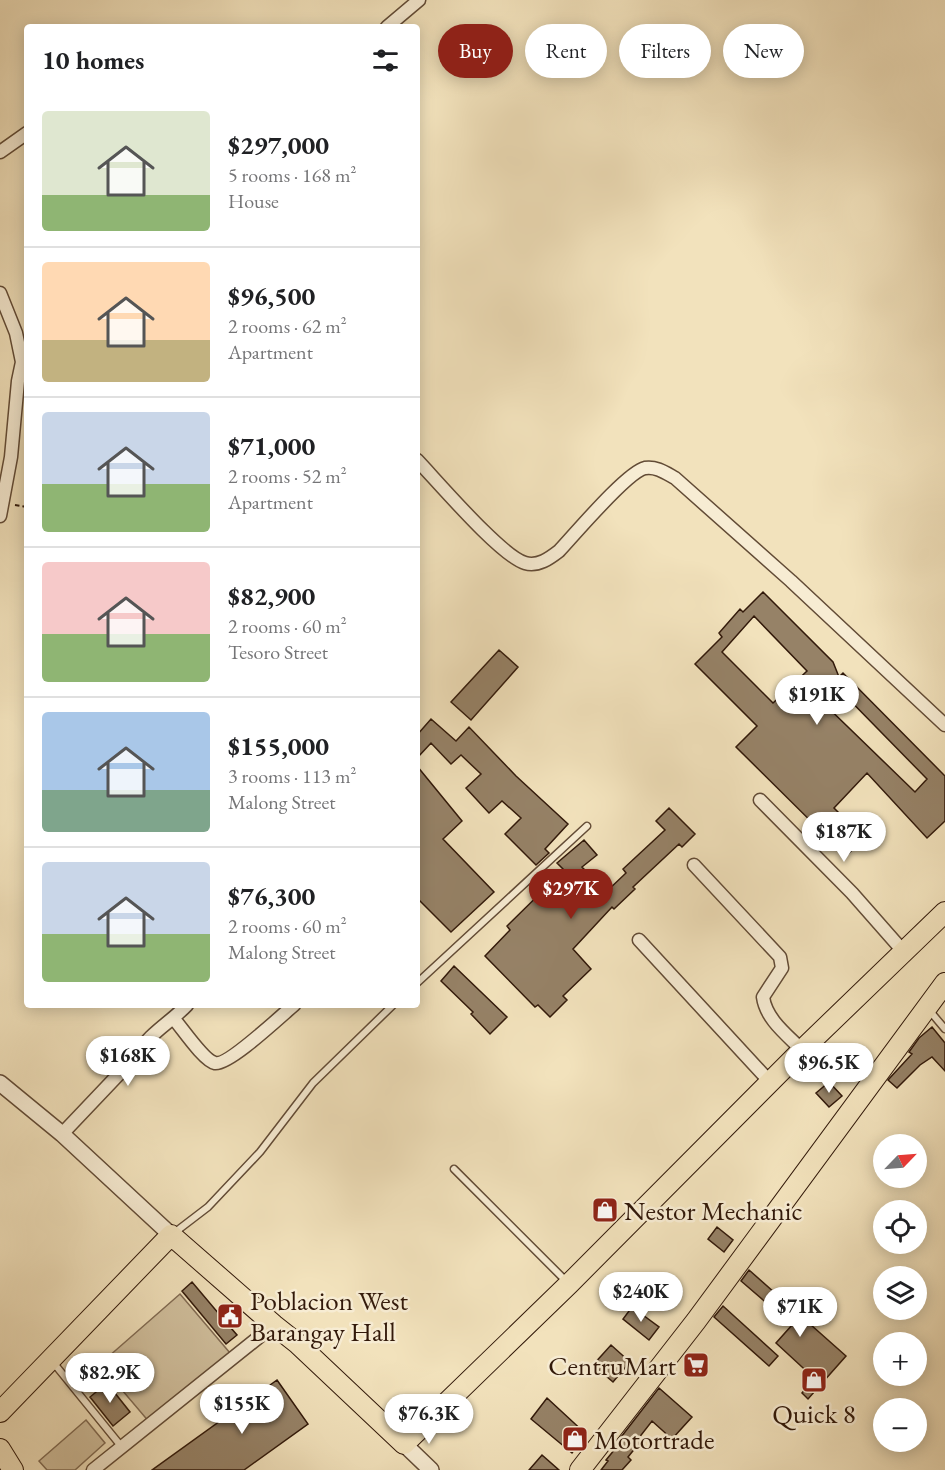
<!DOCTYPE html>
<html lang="en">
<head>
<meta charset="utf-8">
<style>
  body { margin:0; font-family:"EB Garamond",serif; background:#f2f2f2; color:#202124; height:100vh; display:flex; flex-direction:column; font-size:22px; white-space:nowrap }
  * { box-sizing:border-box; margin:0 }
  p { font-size:20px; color:#757577 }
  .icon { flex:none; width:33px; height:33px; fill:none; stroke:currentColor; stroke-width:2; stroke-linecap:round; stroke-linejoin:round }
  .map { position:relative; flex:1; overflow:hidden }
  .side { position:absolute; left:24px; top:24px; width:396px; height:984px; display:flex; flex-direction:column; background:#fff; border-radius:6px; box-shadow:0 3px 15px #0003 }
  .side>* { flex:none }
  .hud { position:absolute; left:438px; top:24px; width:417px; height:54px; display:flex; gap:12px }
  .needle { width:39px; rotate:65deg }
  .tools { position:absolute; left:873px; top:1134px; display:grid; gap:12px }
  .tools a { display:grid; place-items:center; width:54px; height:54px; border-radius:50%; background:#fff; box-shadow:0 3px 15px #0003; font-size:30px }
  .price { position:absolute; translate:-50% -51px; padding:0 14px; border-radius:21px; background:#fff; color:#222; font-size:20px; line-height:39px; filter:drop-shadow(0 2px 3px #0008) }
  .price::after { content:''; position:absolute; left:50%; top:36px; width:18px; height:14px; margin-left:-9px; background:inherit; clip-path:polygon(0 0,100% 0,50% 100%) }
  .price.current { background:#8f2418; color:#fff }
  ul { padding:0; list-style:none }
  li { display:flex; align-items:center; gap:18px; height:150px; padding:0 18px }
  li+li { border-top:2px solid #e0e0e0 }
  li span { display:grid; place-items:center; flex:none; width:168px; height:120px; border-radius:6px; color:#555 }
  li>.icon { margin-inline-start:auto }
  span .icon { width:72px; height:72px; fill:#fffc; stroke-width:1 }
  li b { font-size:26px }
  h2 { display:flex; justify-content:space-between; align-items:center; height:72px; padding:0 18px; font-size:26px }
  .tag { padding:0 21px; border-radius:27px; background:#fff; box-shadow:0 3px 15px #0003; font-size:21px; line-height:54px }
  .tag.current { background:#8f2418; color:#fff }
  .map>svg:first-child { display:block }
</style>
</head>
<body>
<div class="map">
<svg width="945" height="1470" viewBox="0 0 945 1470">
  <rect width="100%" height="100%" fill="#f2e2bc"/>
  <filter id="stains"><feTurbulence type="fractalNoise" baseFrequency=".00333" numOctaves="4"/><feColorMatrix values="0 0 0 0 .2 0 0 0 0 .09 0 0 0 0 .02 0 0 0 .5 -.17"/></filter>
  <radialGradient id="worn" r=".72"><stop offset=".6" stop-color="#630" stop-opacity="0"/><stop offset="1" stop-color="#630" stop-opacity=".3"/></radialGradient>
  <path fill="#d1c09e" stroke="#826c54" stroke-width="1.5" d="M180,1294L230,1353L150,1423L100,1364Z
    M86,1420L105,1443L75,1470H47L39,1461Z"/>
  <path fill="#968267" stroke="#32190a" stroke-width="1.5" fill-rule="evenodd" d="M763,592L833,662L839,677L843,673L945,776V821L927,838L867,773L834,808L864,838L846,856L736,747L757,726L695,664L722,637L719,633L740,609L743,612ZM754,616L807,671L773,703L722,652ZM829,679L927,779L915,792L814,694Z
    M499,650L518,667L471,720L451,702Z
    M431,719L456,741L469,727L516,776L568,824L545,849L549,853L536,865L505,834L521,818L502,801L489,813L466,788L481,774L461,755L451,764L431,743L417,758V735Z
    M417,766L462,821L443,839L494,892L451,932L417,898Z
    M669,808L695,834L682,847L679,844L633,887L635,889L614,909L612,907L573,949L591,969L563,996L567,1000L550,1017L538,1005L535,1007L485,956L510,930L507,926L564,870L557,863L584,840L597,855L582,867L606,892L626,873L623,869L665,830L656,821Z
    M454,966L507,1017L490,1034L471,1014L473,1012L441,981Z
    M932,1027L945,1043V1071L932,1057L920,1065L897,1088L888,1080L912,1054L909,1052L919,1038Z
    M829,1082L842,1096L829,1107L816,1093Z
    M717,1227L733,1240L724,1252L708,1239Z
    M749,1270L846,1356L808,1399L802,1393L814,1378L776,1343L792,1325L741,1281Z
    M192,1282L219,1314L228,1306L240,1320L231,1328L237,1335L226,1344L182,1291Z
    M723,1306L778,1356L769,1366L714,1317Z
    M632,1307L659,1327L649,1340L623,1319Z
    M611,1345L630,1362L613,1382L593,1365Z
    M277,1380L308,1424L244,1470H152Z
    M107,1383L130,1412L113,1426L90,1397Z
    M659,1388L692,1417L672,1439L652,1421L638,1439L641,1441L628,1457L631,1460L622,1470H601L608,1461L606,1460L620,1443L618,1441Z
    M547,1398L586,1434L572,1453L531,1419Z
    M542,1455L559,1470H529Z"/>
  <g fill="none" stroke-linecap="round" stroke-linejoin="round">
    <defs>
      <path id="service" d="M417,983L587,826
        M929,1010L945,1029
        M454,1169L568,1283
        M174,1233L208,1207L260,1152L313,1083L393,1005
        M52,1361L121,1446"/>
      <path id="minor" d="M387,27L419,0
        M0,152L27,133
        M0,293L16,333L22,362L18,381L11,457L0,516
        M417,460C438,482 501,556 525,563C538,567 550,558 559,551C575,534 627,472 645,468C656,466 666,473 675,478L791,581L945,725
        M760,800L852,893L903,951
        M694,865L780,957L782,968L763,997C766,1019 786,1034 802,1050
        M639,940L770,1082
        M174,1019C182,1028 204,1061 215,1063C228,1066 282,1015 294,1005
        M62,1134L137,1055C149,1033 170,1023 187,1005
        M93,1470L274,1325"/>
      <path id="tertiary" d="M0,1083L62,1134L171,1235
        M404,1444L431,1470"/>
      <path id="primary" d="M0,1412L171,1235L274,1325L298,1344L404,1444L569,1284L802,1050L945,912
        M0,1449L13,1470
        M580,1470L696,1321L945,983"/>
    </defs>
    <use href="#service" stroke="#624b36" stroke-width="9"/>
    <use href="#minor" stroke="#624b36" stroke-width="15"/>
    <use href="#tertiary" stroke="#624b36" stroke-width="18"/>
    <use href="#primary" stroke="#32190a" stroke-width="22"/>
    <path stroke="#32190a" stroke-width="2" stroke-dasharray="4.5 3" stroke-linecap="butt" d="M15,505L27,507"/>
    <use href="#service" stroke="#f7ecd3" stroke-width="6"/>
    <use href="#minor" stroke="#f7ecd3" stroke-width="12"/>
    <use href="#tertiary" stroke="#f7ecd3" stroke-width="15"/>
    <use href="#primary" stroke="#f2e2bc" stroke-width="20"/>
  </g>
  <defs>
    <symbol id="shop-square" viewBox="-11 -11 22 22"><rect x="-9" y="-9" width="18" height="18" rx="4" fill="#8f2418" stroke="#f7ecd3"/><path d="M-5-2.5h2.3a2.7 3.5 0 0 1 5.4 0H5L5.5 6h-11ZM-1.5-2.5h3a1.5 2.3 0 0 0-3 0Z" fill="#fff"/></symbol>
    <symbol id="civic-square" viewBox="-11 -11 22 22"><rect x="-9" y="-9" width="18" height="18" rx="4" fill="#8f2418" stroke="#f7ecd3"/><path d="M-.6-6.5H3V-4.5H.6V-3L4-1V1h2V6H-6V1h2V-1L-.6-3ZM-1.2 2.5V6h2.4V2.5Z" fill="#fff"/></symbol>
    <symbol id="supermarket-square" viewBox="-11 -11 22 22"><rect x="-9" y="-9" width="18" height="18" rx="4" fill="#8f2418" stroke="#f7ecd3"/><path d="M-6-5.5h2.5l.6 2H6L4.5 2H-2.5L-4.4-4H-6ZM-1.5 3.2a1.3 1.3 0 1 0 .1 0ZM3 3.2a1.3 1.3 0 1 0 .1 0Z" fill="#fff"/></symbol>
  </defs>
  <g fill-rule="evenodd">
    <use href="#shop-square" x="590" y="1195" width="30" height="30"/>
    <use href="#civic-square" x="215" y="1301" width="30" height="30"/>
    <use href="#supermarket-square" x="681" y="1350" width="30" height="30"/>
    <use href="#shop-square" x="799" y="1365" width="30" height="30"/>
    <use href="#shop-square" x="560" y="1424" width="30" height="30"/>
  </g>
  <g text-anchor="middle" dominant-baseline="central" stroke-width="5" stroke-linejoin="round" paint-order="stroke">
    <g font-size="27" fill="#32190a" stroke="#f7ecd3" text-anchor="start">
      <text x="624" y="1210">Nestor Mechanic</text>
      <text x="250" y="1300">Poblacion West<tspan x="250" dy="31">Barangay Hall</tspan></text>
      <text x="676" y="1365" text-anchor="end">CentruMart</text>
      <text x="814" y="1413" text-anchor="middle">Quick 8</text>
      <text x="594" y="1439">Motortrade</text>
    </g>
  </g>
  <rect width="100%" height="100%" filter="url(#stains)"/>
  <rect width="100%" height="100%" fill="url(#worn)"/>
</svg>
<div class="tools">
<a><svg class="needle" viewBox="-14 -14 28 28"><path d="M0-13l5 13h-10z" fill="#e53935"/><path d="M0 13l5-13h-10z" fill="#757577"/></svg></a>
<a><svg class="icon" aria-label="locate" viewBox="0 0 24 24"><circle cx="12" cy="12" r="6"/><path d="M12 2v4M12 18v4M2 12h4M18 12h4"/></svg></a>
<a><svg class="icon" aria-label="layers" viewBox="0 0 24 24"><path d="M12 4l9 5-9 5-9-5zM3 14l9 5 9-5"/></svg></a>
<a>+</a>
<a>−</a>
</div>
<b class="price" style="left:817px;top:726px">$191K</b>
<b class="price" style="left:844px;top:863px">$187K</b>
<b class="price current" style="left:571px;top:920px">$297K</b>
<b class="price" style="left:128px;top:1087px">$168K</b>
<b class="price" style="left:829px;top:1094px">$96.5K</b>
<b class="price" style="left:641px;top:1323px">$240K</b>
<b class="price" style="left:800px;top:1338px">$71K</b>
<b class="price" style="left:110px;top:1404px">$82.9K</b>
<b class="price" style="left:242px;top:1435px">$155K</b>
<b class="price" style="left:429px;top:1445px">$76.3K</b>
<div class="hud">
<a class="tag current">Buy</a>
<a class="tag">Rent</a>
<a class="tag">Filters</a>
<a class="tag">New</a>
</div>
<section class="side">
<h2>10 homes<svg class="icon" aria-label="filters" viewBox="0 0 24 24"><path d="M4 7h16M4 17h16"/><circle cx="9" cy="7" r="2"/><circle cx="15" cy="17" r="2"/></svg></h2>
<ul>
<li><span style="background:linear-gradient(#dfe7d0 70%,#8fb573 0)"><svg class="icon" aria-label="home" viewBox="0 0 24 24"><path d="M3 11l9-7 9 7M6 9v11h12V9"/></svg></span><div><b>$297,000</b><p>5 rooms · 168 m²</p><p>House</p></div></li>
<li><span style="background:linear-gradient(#ffd9b3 65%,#c2b280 0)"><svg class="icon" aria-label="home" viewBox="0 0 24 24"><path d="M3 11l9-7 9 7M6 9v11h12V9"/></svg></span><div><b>$96,500</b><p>2 rooms · 62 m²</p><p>Apartment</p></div></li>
<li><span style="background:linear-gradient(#c9d6e8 60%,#8fb573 0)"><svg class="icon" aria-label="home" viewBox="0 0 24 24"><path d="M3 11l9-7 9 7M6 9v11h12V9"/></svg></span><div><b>$71,000</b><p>2 rooms · 52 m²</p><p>Apartment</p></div></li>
<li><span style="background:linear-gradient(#f6c9c9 60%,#8fb573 0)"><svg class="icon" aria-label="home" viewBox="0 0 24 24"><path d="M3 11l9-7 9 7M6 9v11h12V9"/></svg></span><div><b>$82,900</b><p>2 rooms · 60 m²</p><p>Tesoro Street</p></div></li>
<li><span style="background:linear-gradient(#a9c7e8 65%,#7fa58c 0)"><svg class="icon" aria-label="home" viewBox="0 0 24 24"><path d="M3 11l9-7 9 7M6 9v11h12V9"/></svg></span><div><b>$155,000</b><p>3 rooms · 113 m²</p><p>Malong Street</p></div></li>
<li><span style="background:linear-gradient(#c9d6e8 60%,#8fb573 0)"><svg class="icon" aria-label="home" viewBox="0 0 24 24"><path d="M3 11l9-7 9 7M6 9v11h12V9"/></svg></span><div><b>$76,300</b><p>2 rooms · 60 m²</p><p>Malong Street</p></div></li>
</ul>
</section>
</div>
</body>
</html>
